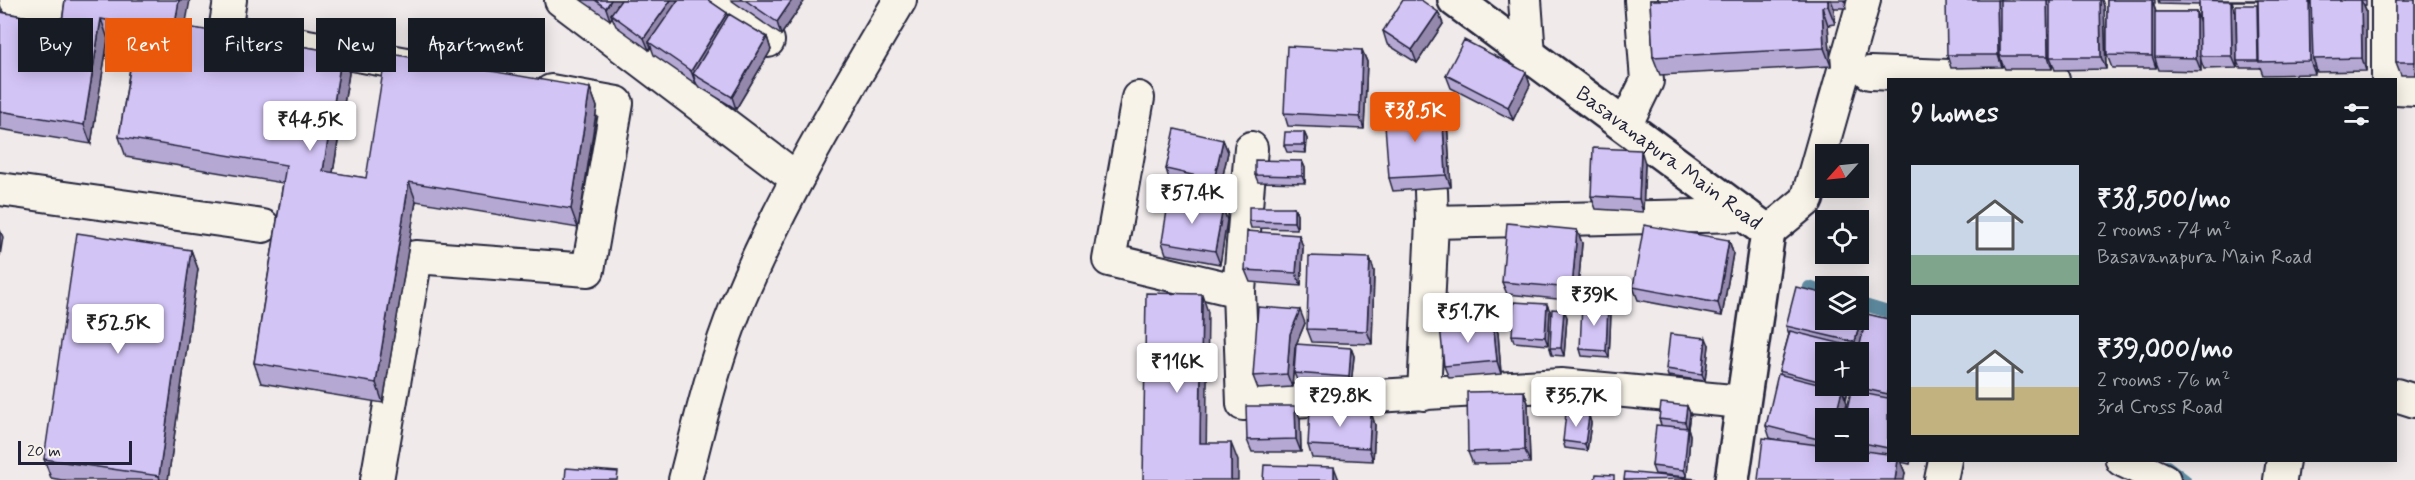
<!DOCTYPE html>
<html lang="en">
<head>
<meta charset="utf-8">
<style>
  body { margin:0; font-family:Mynerve,sans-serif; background:#242831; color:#f1f3f6; height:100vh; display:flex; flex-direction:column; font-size:22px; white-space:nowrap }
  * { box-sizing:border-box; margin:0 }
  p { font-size:20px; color:#9ea1a6 }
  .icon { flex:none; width:33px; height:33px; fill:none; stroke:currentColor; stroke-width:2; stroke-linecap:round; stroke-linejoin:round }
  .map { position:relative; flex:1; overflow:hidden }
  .panel { position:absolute; left:1887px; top:78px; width:510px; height:384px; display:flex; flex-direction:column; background:#171b24; border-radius:0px; box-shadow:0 3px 15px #0003 }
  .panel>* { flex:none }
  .hud { position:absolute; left:18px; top:18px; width:570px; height:54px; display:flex; gap:12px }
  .needle { width:39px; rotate:243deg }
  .tools { position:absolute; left:1815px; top:144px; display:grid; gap:12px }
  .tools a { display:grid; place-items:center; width:54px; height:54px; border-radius:0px; background:#171b24; box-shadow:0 3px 15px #0003; font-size:30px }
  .scale { position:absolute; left:18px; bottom:15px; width:114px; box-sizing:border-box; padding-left:6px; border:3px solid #22223b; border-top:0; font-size:16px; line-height:21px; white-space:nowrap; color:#22223b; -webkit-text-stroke:4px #f7f3e8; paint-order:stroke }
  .price { position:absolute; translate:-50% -51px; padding:0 14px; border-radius:6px; background:#fff; color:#222; font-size:20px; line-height:39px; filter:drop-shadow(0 2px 3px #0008) }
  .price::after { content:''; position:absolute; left:50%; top:36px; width:18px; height:14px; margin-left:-9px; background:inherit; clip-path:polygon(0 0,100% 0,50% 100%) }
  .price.on { background:#ea580c; color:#fff }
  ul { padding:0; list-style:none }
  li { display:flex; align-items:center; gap:18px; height:150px; padding:0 24px }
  li span { display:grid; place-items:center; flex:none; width:168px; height:120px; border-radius:0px; color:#555 }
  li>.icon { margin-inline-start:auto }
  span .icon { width:72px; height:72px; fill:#fffc; stroke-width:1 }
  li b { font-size:26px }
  h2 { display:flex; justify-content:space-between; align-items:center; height:72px; padding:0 24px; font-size:26px }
  .pill { padding:0 21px; border-radius:0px; background:#171b24; box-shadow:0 3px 15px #0003; font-size:21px; line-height:54px }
  .pill.on { background:#ea580c; color:#fff }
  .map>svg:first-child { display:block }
</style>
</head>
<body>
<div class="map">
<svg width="2415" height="480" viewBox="0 0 2415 480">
  <rect width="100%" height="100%" fill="#f0eaeb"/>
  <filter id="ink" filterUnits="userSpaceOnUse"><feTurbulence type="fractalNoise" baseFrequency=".0167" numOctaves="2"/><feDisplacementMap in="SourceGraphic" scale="12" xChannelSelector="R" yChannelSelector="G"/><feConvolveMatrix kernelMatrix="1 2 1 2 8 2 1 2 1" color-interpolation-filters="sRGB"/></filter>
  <g filter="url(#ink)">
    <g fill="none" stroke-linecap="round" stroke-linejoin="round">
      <path stroke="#608da3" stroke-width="12" d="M1809,287L1826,293
        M1858,303L1888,312
        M2167,466L2185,480"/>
      <defs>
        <path id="street" d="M16,0L52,4V0
          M230,0L225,31L429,68
          M561,0L796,178
          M715,0L768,41
          M1525,0L1529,55
          M2388,0V80
          M1870,73L2053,80
          M2396,88L2415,89
          M1138,98L1109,260L1239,291
          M1625,126L1647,81L1641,0
          M1251,148L1239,291L1243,404L1561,385L1743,402
          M0,189L263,226
          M1431,191L1432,222
          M1768,232L1807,200L1864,0
          M1424,394L1432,222L1746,215
          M2396,395L2415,401
          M2122,460L2164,480
          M377,480L416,257L588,270L617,103L551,91
          M685,480C700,422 714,361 737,305C782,197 841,100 900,0
          M1941,480L1945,460
          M2280,480L2283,460"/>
        <g id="secondary">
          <path id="s1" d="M1455,0L1768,232L1732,480"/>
        </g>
      </defs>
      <use href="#street" stroke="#22223b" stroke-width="36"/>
      <use href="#secondary" stroke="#22223b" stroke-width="38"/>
      <use href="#street" stroke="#f7f3e8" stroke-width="32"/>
      <use href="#secondary" stroke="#f7f3e8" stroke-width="33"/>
    </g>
    <path fill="#b5a9d4" stroke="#22223b" stroke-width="1.5" fill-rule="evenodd" d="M65,0L185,27L342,53L349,73L333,173L366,178L590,88L597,107L578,228L416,201L383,403L261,383L254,363L283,183L126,157L119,137L134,43L108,39L91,144L0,129V12L62,23Z
      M581,0H708L727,13L728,16L767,37L771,50L736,109L698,86L696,83V84L654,55L651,47L649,50L616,26L612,17L610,20Z
      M731,0H805L781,35Z
      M1650,0H1845L1846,8H1834L1835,24L1828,25L1831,66L1660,75L1653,57Z
      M2107,0H2155V3H2153L2156,12H2196L2199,22V5L2159,4L2158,0H2366V6H2364L2366,11V71L2317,72L2315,64V74L2263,75L2260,67V68H2240L2237,61L2258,8V1H2232L2236,13L2237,68L2204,69L2200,58L2201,71L2159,70L2156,62V68H2112L2107,55Z
      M2396,0H2415V75H2401L2396,62Z
      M2104,6L2106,69L2055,70L2052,62V69H2005L2002,63V67L1951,68L1947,55Z
      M1438,12L1443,24L1417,63L1387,44L1383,31Z
      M1362,50L1367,62L1364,129L1288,126L1284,113Z
      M1526,72L1530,85L1513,120L1451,88L1446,75Z
      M1442,109L1447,121L1451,187L1393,191L1389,178Z
      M1304,132L1307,139L1306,153L1287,152L1284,145Z
      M1223,140L1228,152L1219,193L1170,182L1166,169Z
      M1302,161L1305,168V183L1258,182L1255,175Z
      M1645,163L1643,212L1596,209L1591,196Z
      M1294,207L1297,214V229L1251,228L1249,221Z
      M1223,208L1227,220L1220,264L1166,254L1162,242Z
      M1577,230L1582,243L1577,301L1507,294L1502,282Z
      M1299,235L1303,247L1301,286L1250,282L1245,270Z
      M1729,240L1733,253L1722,316L1638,300L1633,287Z
      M191,250L198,269L168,480H62L51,478L44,459Z
      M1370,258L1374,271L1372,344L1312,342L1307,329Z
      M1608,305L1611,312L1609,358L1582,356L1580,349Z
      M1550,311L1548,345L1514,342L1512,335Z
      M1868,315L1888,319V460H1911L1910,464L1901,462L1905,473L1770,438L1766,426L1781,375L1779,371L1789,334L1786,326ZM1826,352H1858L1852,386L1858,418V452H1826V418L1847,403L1845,399H1846L1849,386H1826Z
      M1567,317L1564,356L1552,355L1550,348Z
      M1305,323L1295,347L1292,387L1258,389L1253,376Z
      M1498,333L1501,374L1449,378L1444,366Z
      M1709,345L1705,381L1668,376L1666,369Z
      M1351,348L1354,356L1351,385L1297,380L1294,373Z
      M1524,391L1528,403L1530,463L1473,464L1468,452Z
      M1687,406L1690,413L1688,428L1690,435L1687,477L1655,474L1652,466L1661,425L1659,419Z
      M1371,412L1375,425L1373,461L1312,458L1308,445Z
      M1589,416L1591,423L1587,451L1565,448L1563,441Z
      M1300,418L1301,452H1252L1247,440Z"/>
    <path fill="#9489ac" stroke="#22223b" stroke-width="1.5" d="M179,0H190L182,44L175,25Z
      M611,0H624L611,14L612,17L610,20L606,8Z
      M671,0H684L649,42L651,47L649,50L644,38Z
      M792,0H805L781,35L777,22Z
      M1828,0H1831L1834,8L1835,24L1828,6Z
      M1997,0H2001L2000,56L2002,63V67L1998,55Z
      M2047,0H2051L2050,57L2052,62V69L2048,56Z
      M2100,0H2102L2104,6L2106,69L2101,57Z
      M2152,0L2156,13L2155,57L2156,62V68L2152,56Z
      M2309,0L2314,10L2313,59L2315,64V74L2310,61Z
      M2361,0L2366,11V71L2362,58Z
      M2231,1L2236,13L2237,68L2232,56Z
      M1822,7L1828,25L1831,66L1824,48Z
      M1438,12L1443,24L1417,63L1412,50Z
      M2196,12L2200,24L2201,71L2196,58Z
      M727,13L731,26L693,74L696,83V84L691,71Z
      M101,19L108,39L91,144L84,125Z
      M767,37L771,50L736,109L732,97Z
      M1362,50L1367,62L1364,129L1360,117Z
      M342,53L349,73L330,191L323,171Z
      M1526,72L1530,85L1513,120L1508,107Z
      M590,88L597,107L578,228L571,209Z
      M1442,109L1447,121L1451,187L1446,175Z
      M1304,132L1307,139L1306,153L1304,145Z
      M1223,140L1228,152L1219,193L1214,180Z
      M1641,150L1645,163L1643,212L1639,199Z
      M1302,161L1305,168V183L1302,176Z
      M409,182L416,201L383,403L376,383Z
      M1294,207L1297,214V229L1294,222Z
      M1223,208L1227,220L1220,264L1215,251Z
      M0,230L3,237L0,256Z
      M1577,230L1582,243L1577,301L1572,288Z
      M1299,235L1303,247L1301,286L1296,273Z
      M1729,240L1733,253L1722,316L1718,303Z
      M191,250L198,269L168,480H160L159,476Z
      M1370,258L1374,271L1372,344L1367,331Z
      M1202,294L1208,312L1206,461L1200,443Z
      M1547,304L1550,311L1548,345L1545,337Z
      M1864,304L1869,316L1859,355L1855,342Z
      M1608,305L1611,312L1609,358L1606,351Z
      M1300,310L1305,323L1295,347L1292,387L1287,374L1290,334Z
      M1564,310L1567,317L1564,356L1561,348Z
      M1493,321L1498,333L1501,374L1497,361Z
      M1706,338L1709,345L1705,381L1702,374Z
      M1351,348L1354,356L1351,385L1349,377Z
      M1841,386H1849L1846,399Z
      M1842,390L1847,403L1843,418H1835Z
      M1524,391L1528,403L1530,463L1525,450Z
      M1295,406L1300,418L1301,452L1296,439Z
      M1687,406L1690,413L1688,428L1690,435L1687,477L1684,470L1687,429L1685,422Z
      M1371,412L1375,425L1373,461L1369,448Z
      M1589,416L1591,423L1587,451L1585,444Z
      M1231,443L1238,461V480H1231Z
      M1898,460H1900L1905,473L1904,480H1895Z
      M1334,467L1339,480H1334Z"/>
    <path fill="#d3c4f6" stroke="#22223b" stroke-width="1.5" d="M65,0H179L175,25L342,53L323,171L366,178L386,53L590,88L571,209L409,182L376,383L254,363L286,165L119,137L137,26L101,19L84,125L0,111V12L62,23Z
      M595,0H611L606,8Z
      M621,0H671L644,38L611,14Z
      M678,0H708L727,13L691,71L649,42Z
      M745,0H792L777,22Z
      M1403,0H1421L1438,12L1412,50L1383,31Z
      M1650,0H1828V6L1822,7L1824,48L1653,57Z
      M1946,0H1997L1998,55H1947Z
      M2000,0H2047L2048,56H2000Z
      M2050,0H2100L2101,57H2050Z
      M2107,0H2152V56L2107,55Z
      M2199,0L2231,1L2232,56H2200Z
      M2258,0H2309L2310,61L2259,62Z
      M2311,0H2361L2362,58L2313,59Z
      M2396,0H2415V62H2396Z
      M2236,5H2257L2258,61H2237Z
      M2155,12H2196V58L2155,57Z
      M729,14L767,37L732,97L693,74Z
      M1464,40L1526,72L1508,107L1446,75Z
      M1287,46L1362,50L1360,117L1284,113Z
      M1442,109L1446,175L1389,178L1384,112Z
      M1175,129L1223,140L1214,180L1166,169Z
      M1285,132H1304V145H1284Z
      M1593,148L1641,150L1639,199L1591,196Z
      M1255,160L1302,161V176L1255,175Z
      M1169,198L1223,208L1215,251L1162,242Z
      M1249,207H1294V222L1249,221Z
      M1507,223L1577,230L1572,288L1502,282Z
      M1644,225L1729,240L1718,303L1633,287Z
      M1247,231L1299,235L1296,273L1245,270Z
      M77,233L191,250L159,476L44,459Z
      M1309,256L1370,258L1367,331L1307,329Z
      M1796,287L1826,294V320H1858V302L1864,304L1855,342L1786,326Z
      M1146,293L1202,294L1200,443H1231V480H1143Z
      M1514,302L1547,304L1545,337L1512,335Z
      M1582,304L1608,305L1606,351L1580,349Z
      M1258,307L1300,310L1290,334L1287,374L1253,376Z
      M1552,309L1564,310L1561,348H1550Z
      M1867,314L1888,319V394L1852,386H1858V353Z
      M1493,321L1497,361L1444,366L1440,326Z
      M1790,331L1851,346L1849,352H1826V383L1779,371Z
      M1670,334L1706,338L1702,374L1666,369Z
      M1296,344L1351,348L1349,377L1294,373Z
      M1778,374L1842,390L1835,418H1826V441L1766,426Z
      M1524,391L1525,450L1468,452L1467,392Z
      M1851,391L1888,398V448L1858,442V418H1845Z
      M1661,403L1687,406L1685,422L1659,419Z
      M1246,406H1295L1296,439L1247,440Z
      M1310,409L1371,412L1369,448L1308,445Z
      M1566,413L1589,416L1585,444L1563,441Z
      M1656,425L1688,428L1684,470L1652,466Z
      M1763,438L1826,446V452H1858V450L1888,454V460H1898L1895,480H1758Z
      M1264,465L1334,467V480H1263Z
      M566,468L618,472L617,480H565Z
      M1625,472L1697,479L1624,480Z
      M1596,474L1614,475V480H1595Z"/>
  </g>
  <g text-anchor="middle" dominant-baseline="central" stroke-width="6" stroke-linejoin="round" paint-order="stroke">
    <g font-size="21" fill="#22223b" stroke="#f7f3e8">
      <text stroke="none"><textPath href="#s1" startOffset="266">Basavanapura Main Road</textPath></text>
    </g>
  </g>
</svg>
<div class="tools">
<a><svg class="needle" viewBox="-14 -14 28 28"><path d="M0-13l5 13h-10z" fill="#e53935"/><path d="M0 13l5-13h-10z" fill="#9ea1a6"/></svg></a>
<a><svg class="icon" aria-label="locate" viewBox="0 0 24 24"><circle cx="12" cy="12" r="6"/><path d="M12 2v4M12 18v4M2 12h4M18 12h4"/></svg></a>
<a><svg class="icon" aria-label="layers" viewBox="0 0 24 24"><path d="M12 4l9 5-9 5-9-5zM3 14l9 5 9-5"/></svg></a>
<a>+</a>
<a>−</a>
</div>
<div class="scale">20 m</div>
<b class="price on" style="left:1415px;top:143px">₹38.5K</b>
<b class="price" style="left:310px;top:152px">₹44.5K</b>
<b class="price" style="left:1192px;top:225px">₹57.4K</b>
<b class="price" style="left:1594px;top:327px">₹39K</b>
<b class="price" style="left:1468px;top:344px">₹51.7K</b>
<b class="price" style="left:118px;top:355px">₹52.5K</b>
<b class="price" style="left:1177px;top:394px">₹116K</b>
<b class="price" style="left:1340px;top:428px">₹29.8K</b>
<b class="price" style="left:1576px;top:428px">₹35.7K</b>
<div class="hud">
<a class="pill">Buy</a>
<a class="pill on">Rent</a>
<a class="pill">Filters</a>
<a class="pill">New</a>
<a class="pill">Apartment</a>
</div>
<section class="panel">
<h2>9 homes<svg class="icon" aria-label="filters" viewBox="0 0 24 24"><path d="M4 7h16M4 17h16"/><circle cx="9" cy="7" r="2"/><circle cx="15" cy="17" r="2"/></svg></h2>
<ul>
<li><span style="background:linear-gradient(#c9d6e8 75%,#7fa58c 0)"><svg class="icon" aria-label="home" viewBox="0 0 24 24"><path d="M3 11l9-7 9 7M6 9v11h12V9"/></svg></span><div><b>₹38,500/mo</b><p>2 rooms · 74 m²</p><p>Basavanapura Main Road</p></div></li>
<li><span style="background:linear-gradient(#c9d6e8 60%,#c2b280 0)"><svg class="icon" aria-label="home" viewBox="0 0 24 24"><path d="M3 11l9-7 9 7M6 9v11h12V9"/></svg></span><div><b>₹39,000/mo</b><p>2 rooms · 76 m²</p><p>3rd Cross Road</p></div></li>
</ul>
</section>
</div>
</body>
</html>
